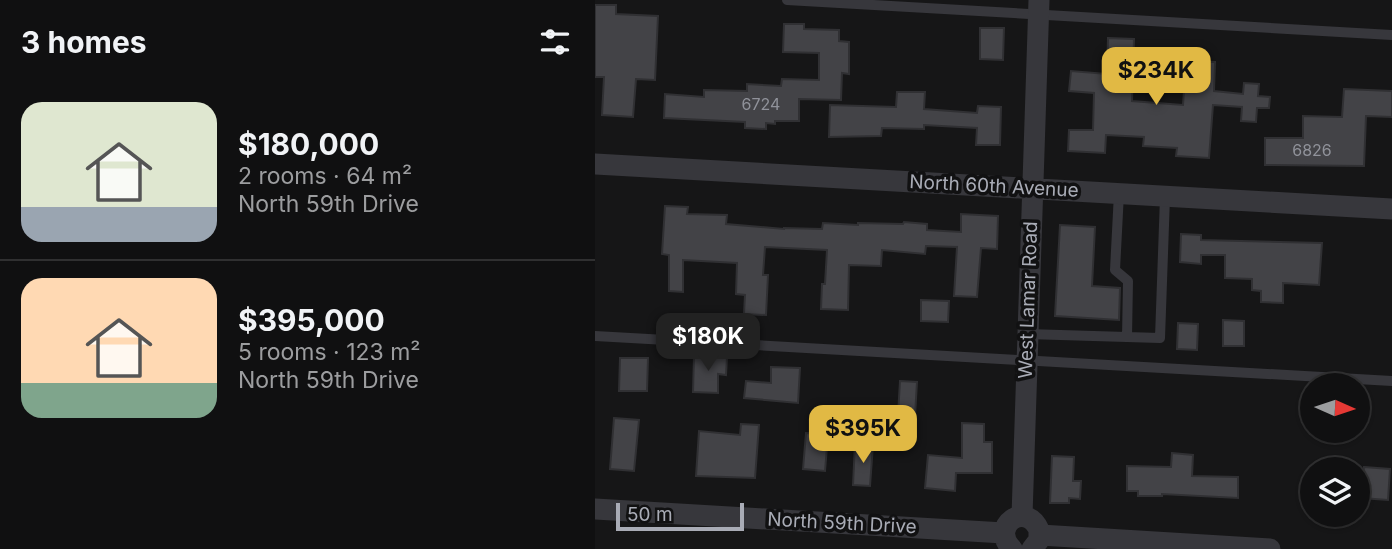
<!DOCTYPE html>
<html lang="en">
<head>
<meta charset="utf-8">
<style>
  body { margin:0; font-family:Inter,sans-serif; background:#19191a; color:#f1f3f6; height:100vh; display:flex; flex-direction:column; font-size:26px; white-space:nowrap }
  * { box-sizing:border-box; margin:0 }
  p { font-size:23px; color:#9c9d9f }
  .icon { flex:none; width:38px; height:38px; fill:none; stroke:currentColor; stroke-width:2; stroke-linecap:round; stroke-linejoin:round }
  .map { position:relative; flex:1; overflow:hidden }
  .sheet { display:flex; flex-direction:column; background:#101011; width:595px }
  .sheet>* { flex:none }
  .needle { width:46px; rotate:93deg }
  .tools { position:absolute; left:705px; top:373px; display:grid; gap:14px }
  .tools a { display:grid; place-items:center; width:70px; height:70px; border-radius:50%; background:#101011; box-shadow:0 2px 5px #0004,0 0 0 2px #303031; font-size:35px }
  .scale { position:absolute; left:21px; bottom:18px; width:128px; box-sizing:border-box; padding-left:7px; border:4px solid #a9acb6; border-top:0; font-size:19px; line-height:24px; white-space:nowrap; color:#a9acb6; -webkit-text-stroke:5px #111112; paint-order:stroke }
  .price { position:absolute; translate:-50% -60px; padding:0 16px; border-radius:14px; background:#e1b944; color:#111; font-size:23px; line-height:46px; filter:drop-shadow(0 2px 4px #0008) }
  .price::after { content:''; position:absolute; left:50%; top:42px; width:21px; height:16px; margin-left:-10px; background:inherit; clip-path:polygon(0 0,100% 0,50% 100%) }
  .price.selected { background:#222; color:#fff }
  ul { padding:0; list-style:none }
  li { display:flex; align-items:center; gap:21px; height:175px; padding:0 21px }
  li+li { border-top:2px solid #303031 }
  li span { display:grid; place-items:center; flex:none; width:196px; height:140px; border-radius:21px; color:#555 }
  li>.icon { margin-inline-start:auto }
  span .icon { width:84px; height:84px; fill:#fffc; stroke-width:1 }
  li b { font-size:30px }
  h2 { display:flex; justify-content:space-between; align-items:center; height:84px; padding:0 21px; font-size:30px }
  main { display:flex; flex:1; min-height:0 }
  .map>svg:first-child { display:block }
</style>
</head>
<body>
<main>
<section class="sheet">
<h2>3 homes<svg class="icon" aria-label="filters" viewBox="0 0 24 24"><path d="M4 7h16M4 17h16"/><circle cx="9" cy="7" r="2"/><circle cx="15" cy="17" r="2"/></svg></h2>
<ul>
<li><span style="background:linear-gradient(#dfe7d0 75%,#9aa5b1 0)"><svg class="icon" aria-label="home" viewBox="0 0 24 24"><path d="M3 11l9-7 9 7M6 9v11h12V9"/></svg></span><div><b>$180,000</b><p>2 rooms · 64 m²</p><p>North 59th Drive</p></div></li>
<li><span style="background:linear-gradient(#ffd9b3 75%,#7fa58c 0)"><svg class="icon" aria-label="home" viewBox="0 0 24 24"><path d="M3 11l9-7 9 7M6 9v11h12V9"/></svg></span><div><b>$395,000</b><p>5 rooms · 123 m²</p><p>North 59th Drive</p></div></li>
</ul>
</section>
<div class="map">
<svg width="797" height="549" viewBox="0 0 797 549">
  <rect width="100%" height="100%" fill="#161617"/>
  <path fill="#434347" stroke="#303033" stroke-width="2" d="M0,5H21V14L63,16L60,80L41,79L38,117L7,115L9,77H0Z
    M189,24H209V29L244,30V41L254,42V74L247,73L246,100L204,99V121H180V124L171,123V129L150,128V122L69,118L70,94L109,97V90L152,91V84L186,86L187,79L224,80V53L188,52Z
    M385,28H409L408,60L385,59Z
    M513,38L539,39L537,101L588,105L591,61L620,62L619,91L648,94L649,83L664,84L663,96L675,97L674,108H662L661,122L646,121L647,107L618,105L614,158L581,156L582,148L548,146L549,137L511,135L510,153L473,151L474,130H498L499,93L474,91L476,71L512,74Z
    M749,89L797,91V117L771,116L769,166L670,165V138H708V116L747,117Z
    M302,92H330L329,109L382,113L383,106L406,107L405,145H381L382,128L329,125V129L287,128L286,136L234,137L235,105L301,107Z
    M70,206L93,207L92,214L132,215L131,224L189,229V228L227,229L228,223L263,225V223L308,224L309,222L332,224V230L366,232V214L403,216L402,249L386,248L382,297L359,296L362,247L331,246L330,254L287,250L286,266L254,265L253,310L226,309L227,284H230L232,250L170,247L168,275H173L171,315L149,314L150,295L141,294L142,263L88,260V292L74,291V255L67,254Z
    M465,225L500,227L497,286L525,288L524,320L460,316Z
    M586,234L606,235V240L727,243L724,285L688,283V303L666,302V291L657,290V279L630,278V255H606V264L585,262Z
    M326,300L354,301L353,322L326,321Z
    M628,320L649,321V346H628Z
    M583,323L603,324L602,350L582,349Z
    M99,356L132,357L131,375L123,374V393L98,392Z
    M25,358H53L52,391H24Z
    M176,367L205,368L203,403L149,398L151,381L176,383Z
    M305,381L322,382L320,416L303,415Z
    M19,418L44,420L39,471L15,469Z
    M367,423L389,424V442H397V473H361L360,491L330,488L333,455L367,458Z
    M146,424L164,425L160,478L101,476L104,431L145,435Z
    M211,433L233,435L230,471L208,469Z
    M260,443L278,445L275,486L258,485Z
    M577,453L598,455L597,476L643,477V498L567,494V496H543V491H532V466L576,467Z
    M457,456L479,457L478,481H486L485,499L474,498V503H455Z
    M769,467L795,469L793,500L766,498Z"/>
  <g fill="none" stroke-linecap="round" stroke-linejoin="round">
    <path stroke="#37373c" stroke-width="10" d="M192,0L797,35
      M524,193L520,270L533,281L532,337
      M432,334L565,338L570,197
      M0,336L797,381"/>
    <path stroke="#37373c" stroke-width="21" d="M0,164L797,209
      M0,509L409,533
      M427,516L444,0
      M445,535L675,549
      M417,549C394,526 431,500 444,530V540L437,549"/>
  </g>
  <g text-anchor="middle" dominant-baseline="central" stroke-width="7" stroke-linejoin="round" paint-order="stroke">
    <g font-size="16" fill="#90929a">
      <text x="166" y="104">6724</text>
      <text x="717" y="150">6826</text>
    </g>
    <g font-size="19" fill="#a9acb6" stroke="#111112">
      <text transform="translate(399 186) rotate(3)">North 60th Avenue</text>
      <text transform="translate(433 300) rotate(-88)">West Lamar Road</text>
      <text transform="translate(247 523) rotate(3)">North 59th Drive</text>
    </g>
  </g>
</svg>
<div class="tools">
<a><svg class="needle" viewBox="-14 -14 28 28"><path d="M0-13l5 13h-10z" fill="#e53935"/><path d="M0 13l5-13h-10z" fill="#9c9d9f"/></svg></a>
<a><svg class="icon" aria-label="layers" viewBox="0 0 24 24"><path d="M12 4l9 5-9 5-9-5zM3 14l9 5 9-5"/></svg></a>
</div>
<div class="scale">50 m</div>
<b class="price" style="left:561px;top:107px">$234K</b>
<b class="price selected" style="left:113px;top:373px">$180K</b>
<b class="price" style="left:268px;top:465px">$395K</b>
</div>
</main>
</body>
</html>
